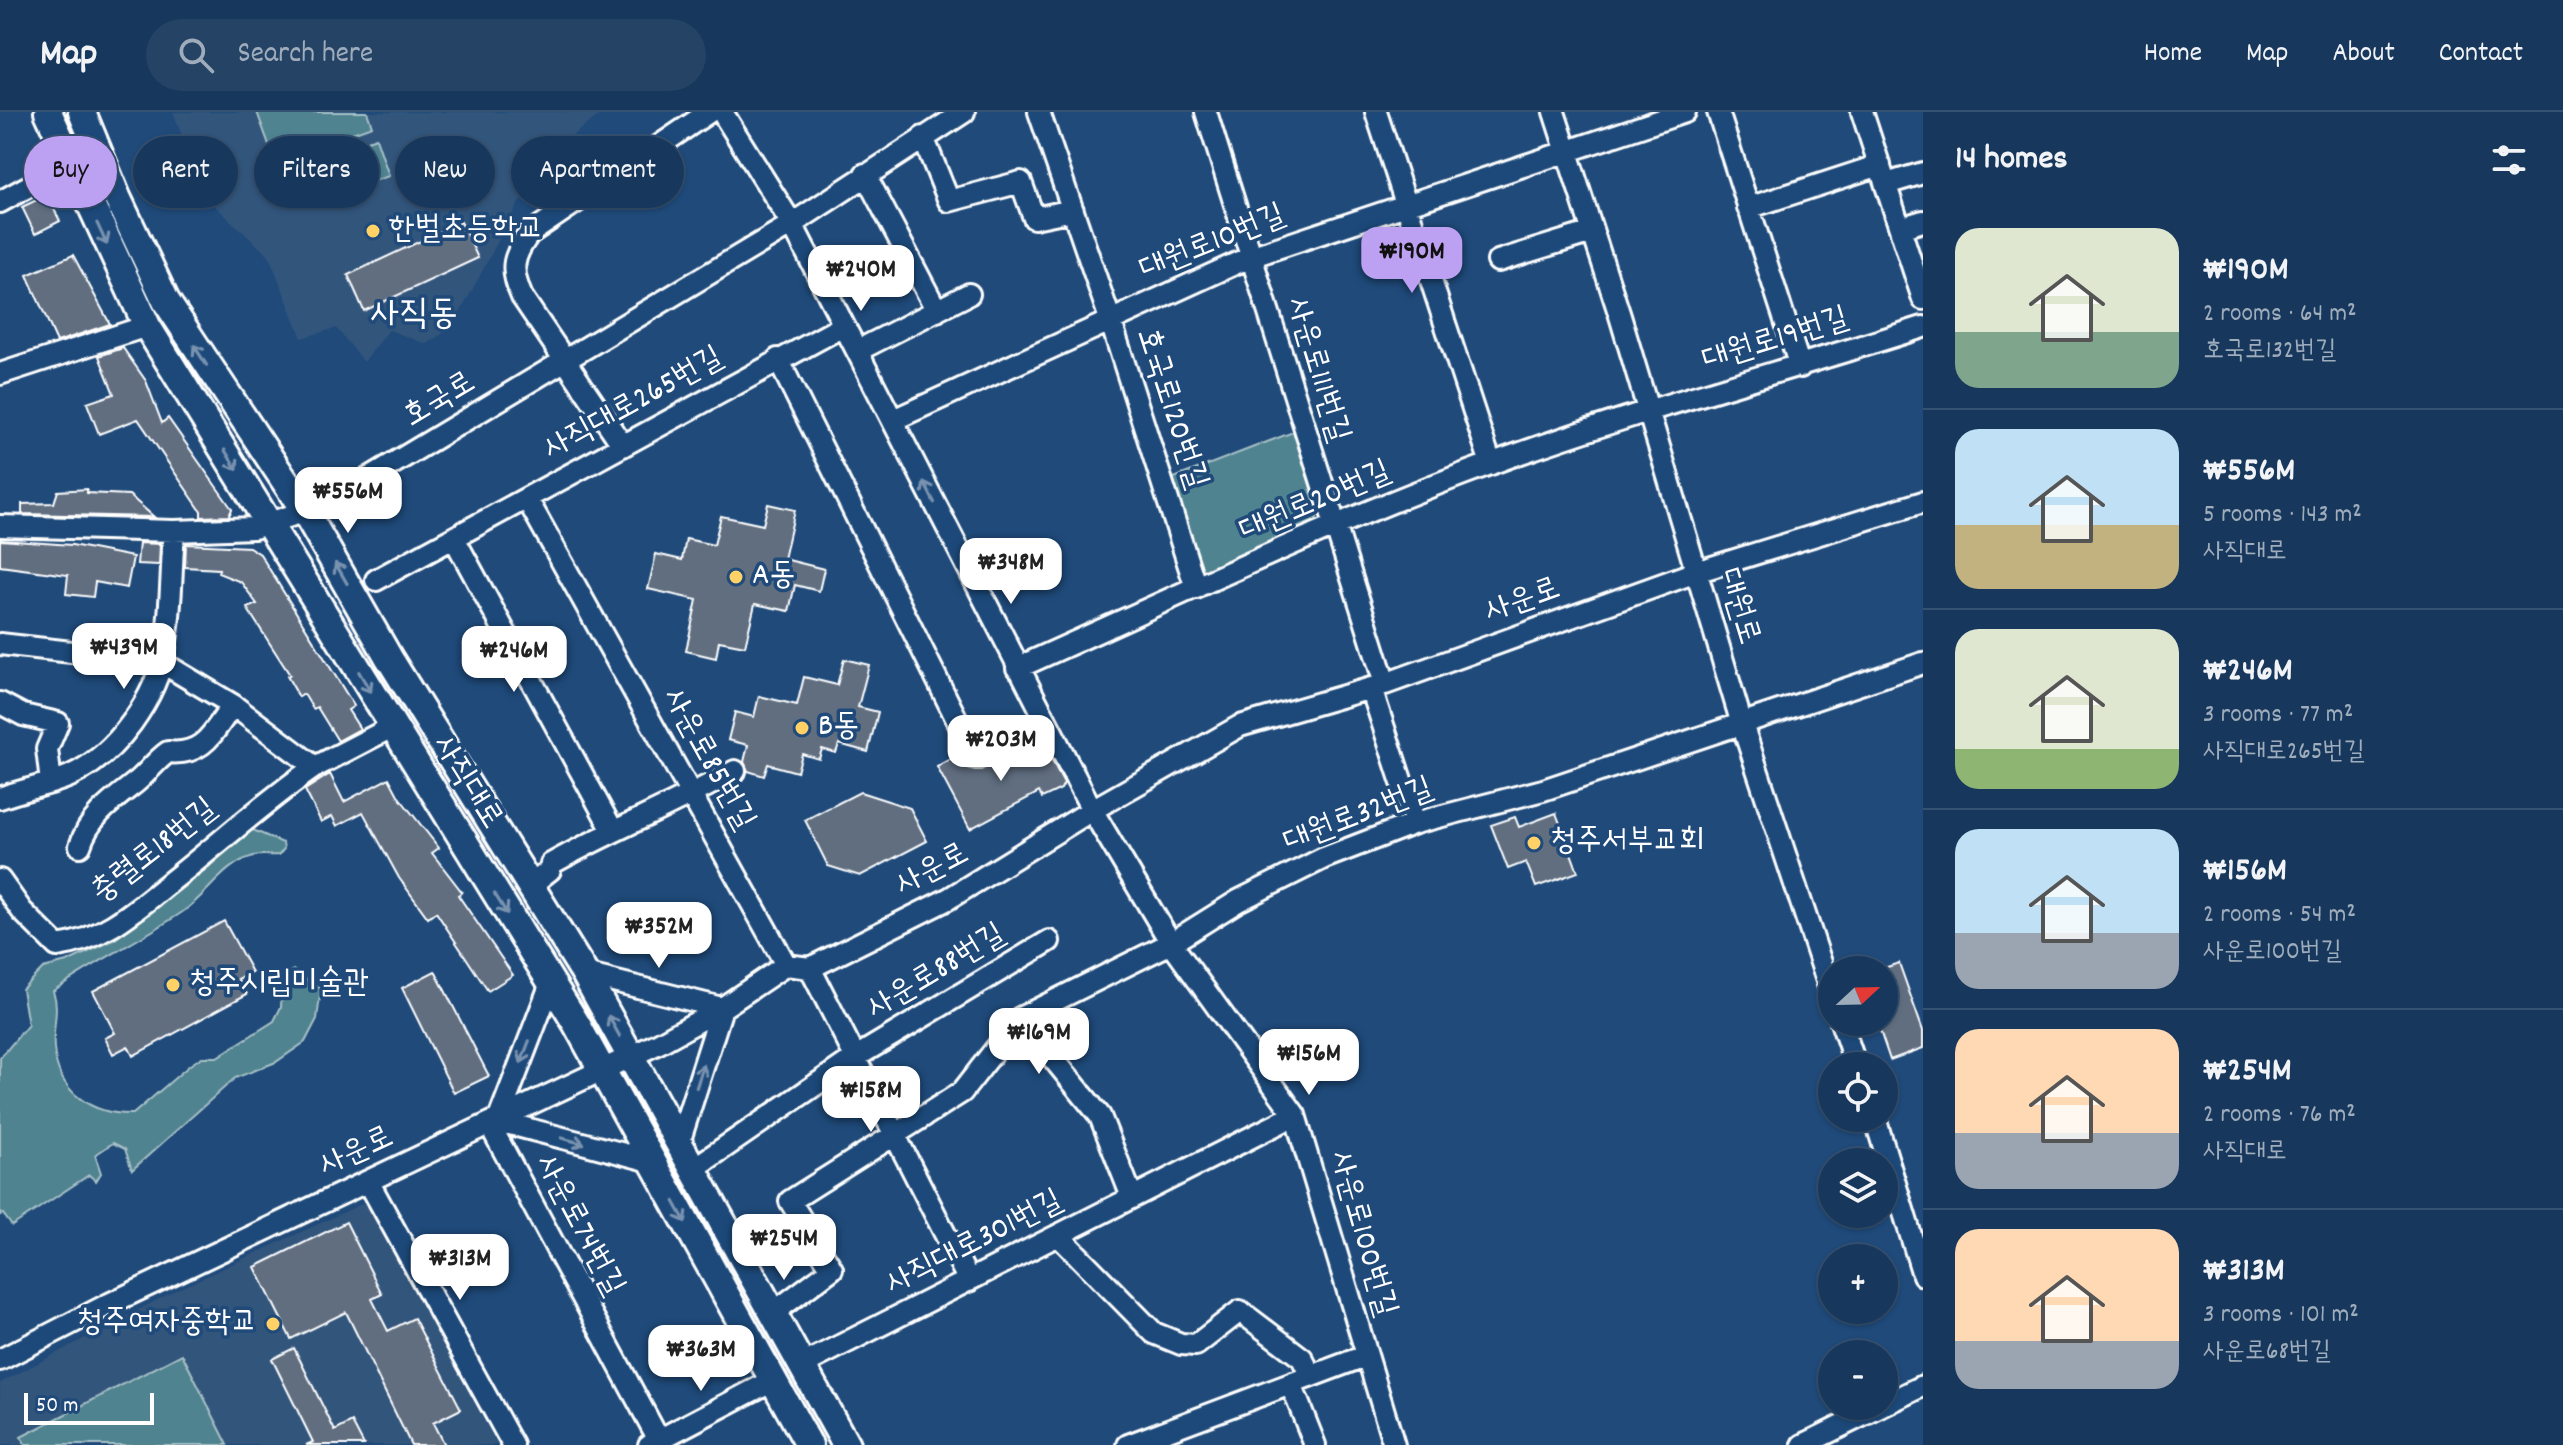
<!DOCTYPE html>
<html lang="en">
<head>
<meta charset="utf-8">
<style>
  body { margin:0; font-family:Dekko,"Poor Story",sans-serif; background:#244365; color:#f1f3f6; height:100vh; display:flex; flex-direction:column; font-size:30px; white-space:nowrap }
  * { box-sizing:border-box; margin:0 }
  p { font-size:26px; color:#9eacbb }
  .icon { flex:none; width:44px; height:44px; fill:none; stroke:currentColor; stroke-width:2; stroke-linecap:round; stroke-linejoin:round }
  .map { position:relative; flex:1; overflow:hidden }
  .sheet { display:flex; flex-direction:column; background:#17385c; width:640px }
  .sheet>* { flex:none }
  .guide { position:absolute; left:24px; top:24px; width:760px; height:72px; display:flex; gap:16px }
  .needle { width:52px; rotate:68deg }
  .tools { position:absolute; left:1818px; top:844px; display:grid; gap:16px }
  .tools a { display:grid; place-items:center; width:80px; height:80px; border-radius:50%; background:#17385c; box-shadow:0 2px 6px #0004,0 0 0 2px #365272; font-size:40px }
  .scale { position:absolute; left:24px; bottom:20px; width:130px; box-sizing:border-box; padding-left:8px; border:4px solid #fff; border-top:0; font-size:22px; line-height:28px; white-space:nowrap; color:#fff; -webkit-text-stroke:6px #1f4a7a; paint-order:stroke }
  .price { position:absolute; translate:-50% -68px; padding:0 18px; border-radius:16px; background:#fff; color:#222; font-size:26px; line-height:52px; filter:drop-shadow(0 2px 4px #0008) }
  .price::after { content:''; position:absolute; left:50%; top:48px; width:24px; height:18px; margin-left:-12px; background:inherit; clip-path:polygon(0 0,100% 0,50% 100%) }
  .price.on { background:#bca0f2; color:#111 }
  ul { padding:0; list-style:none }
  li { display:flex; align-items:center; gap:24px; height:200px; padding:0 32px }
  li+li { border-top:2px solid #365272 }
  li span { display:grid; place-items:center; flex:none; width:224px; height:160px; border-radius:24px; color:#555 }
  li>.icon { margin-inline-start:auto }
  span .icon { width:96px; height:96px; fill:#fffc; stroke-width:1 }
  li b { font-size:34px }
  h2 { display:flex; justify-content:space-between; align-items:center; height:96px; padding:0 32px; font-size:34px }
  .chip { padding:0 28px; border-radius:36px; background:#17385c; box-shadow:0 2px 6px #0004,0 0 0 2px #365272; font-size:28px; line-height:72px }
  .chip.on { background:#bca0f2; color:#111 }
  header { display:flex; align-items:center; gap:48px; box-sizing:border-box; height:112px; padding:0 40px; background:#17385c; border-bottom:2px solid #365272 }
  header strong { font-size:38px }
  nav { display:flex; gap:44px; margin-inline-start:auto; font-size:28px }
  .search { width:560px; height:72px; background:#244365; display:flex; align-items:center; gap:20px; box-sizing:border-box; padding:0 28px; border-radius:44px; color:#9eacbb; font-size:30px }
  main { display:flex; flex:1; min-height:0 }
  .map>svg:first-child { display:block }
</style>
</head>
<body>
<header>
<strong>Map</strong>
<div class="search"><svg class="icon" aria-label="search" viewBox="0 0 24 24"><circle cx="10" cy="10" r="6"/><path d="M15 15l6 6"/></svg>Search here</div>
<nav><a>Home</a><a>Map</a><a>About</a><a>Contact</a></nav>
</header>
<main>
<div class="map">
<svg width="1923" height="1333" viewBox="0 0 1923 1333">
  <rect width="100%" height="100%" fill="#1f4a7a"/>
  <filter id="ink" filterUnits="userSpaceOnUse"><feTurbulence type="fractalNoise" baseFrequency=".0125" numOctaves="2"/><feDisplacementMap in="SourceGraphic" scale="16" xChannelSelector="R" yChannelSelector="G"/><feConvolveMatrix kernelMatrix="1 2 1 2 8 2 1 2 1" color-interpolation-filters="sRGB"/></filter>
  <g filter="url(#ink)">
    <path fill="#32557c" d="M173,0H604L566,28L517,94L452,216L426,232L389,218L364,250L336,216L302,226L269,144L205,85Z
      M368,1089L497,1333H0V1271L176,1178Z"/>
    <path fill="#50838f" stroke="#a8c1c7" stroke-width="2" d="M257,0H367L372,14L275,49Z
      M376,26L389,64L319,88L306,50Z
      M1293,320L1319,401L1313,414L1215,460L1197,456L1166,369Z
      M253,718L283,731L284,737L279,743C271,744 262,742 254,744C224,751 206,785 181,801C139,829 94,850 53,879C60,897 52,916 54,936C57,980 92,1003 133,1002L190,953L202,945H217L274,909L281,895L282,871L293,858L321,877L317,907L305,930L276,950L235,966L132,1058L125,1037L113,1031L95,1043L101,1061L96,1069L89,1063L12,1114L3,1102L0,1103V946L28,913L22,877L43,856L67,850L114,828L210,754L226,732L240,721Z
      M182,1242L228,1333H25L21,1325Z"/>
    <path fill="#606e80" stroke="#fff" stroke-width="2" d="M47,83L60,109L35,122L22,95Z
      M461,110L478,146L364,199L348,163Z
      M73,143L110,212L57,230L27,163Z
      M123,236L146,269L162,311L168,306L232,397L229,404L201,405V399L138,307L99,322L87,291L114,282L99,244Z
      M87,377V381L129,383L154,405L22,402V392L54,391L58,379Z
      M768,392L795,398L784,447L824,457L819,479L795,473L789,499L755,492L745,534L719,529L716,546L686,539L697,488L648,477L656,442L682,448L686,427L714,433L721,404L763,413Z
      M0,428L72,433L133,445L127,476L95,470L93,485L66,482L68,463L0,454Z
      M139,431L160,432L159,453L137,452Z
      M186,432L249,435L260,442L354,594L348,598L360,617L338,629L317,595L313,597L304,582L299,585L287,564L290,563L247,496L257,492L241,470L218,461L219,457L185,455Z
      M844,547L869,553L858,595L878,600L868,640L839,632L836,641L822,637L819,647L802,642L797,660L768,652L764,664L748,659L744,650L748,633L728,628L735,600L754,605L759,584L797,593L804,565L837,573Z
      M1041,628L1064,671L1061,677L1042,686L1039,680L970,717L937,655L960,642L968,656L981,658Z
      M330,662L344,690L389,666L399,685L439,736L432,741L462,780L458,783L513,863L488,879L436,800L428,806L399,766L363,700L337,714L332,704L321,710L305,678Z
      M860,680L910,696L927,729L860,764L828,754L805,708Z
      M1556,701L1578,760L1536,775L1526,750L1508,757L1491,713L1515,705L1519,715Z
      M224,809L252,860L238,867L247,882L133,944L128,934L113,942L105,926L115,921L93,879Z
      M1899,851L1923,919V936L1890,948L1877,910L1890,905L1884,887V856Z
      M435,859L489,964L454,981L402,876Z
      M346,1110L382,1182L372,1187L388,1219L414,1206L461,1297L433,1311L444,1333H411L346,1200L291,1227L255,1155Z
      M294,1236L335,1319L352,1310L364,1333H306L313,1330L272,1247Z"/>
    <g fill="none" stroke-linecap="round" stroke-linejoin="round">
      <defs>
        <path id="minor" d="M722,0L792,112L1092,698L1171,831L1295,1003L1394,1333
          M1039,0L1110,207L1196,476
          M1206,0L1385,572
          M1376,0L1491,352
          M1554,0L1620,204L1741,609L1832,884
          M1718,0L1800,255
          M1862,0L1923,187
          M923,25L949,89L1021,70L1034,106L1073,98
          M865,62L937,199
          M1886,72L1923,61
          M0,90L69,52
          M1748,96L1880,53
          M1900,116L1923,109
          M1498,149L1592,120
          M857,239L969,182
          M778,247L976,646L1046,611
          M0,262L147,214
          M893,308L1250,145L1685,0
          M623,334L522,185C510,158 512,145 529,122L709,0
          M527,387L786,853
          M0,414L174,419L254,416L324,393L792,112L964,0
          M454,426L612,717
          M376,468L843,214
          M0,532L161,550L233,593L315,655L392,615
          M1017,556C1174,486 1329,411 1490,352C1632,300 1779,261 1923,215
          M1371,576L1415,711
          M0,591L23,603L58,611L47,637L51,671
          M0,686C23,677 47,674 70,664C116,643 157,586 165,535C172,498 171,457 174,419
          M80,734C89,705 112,689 135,671C147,662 155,649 168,640C205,644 213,619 233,593
          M0,768L22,799L57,834C106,828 142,792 179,763C224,727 267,688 315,655
          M531,773L550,758L551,752C611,718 675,693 735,659
          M810,856L969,1169
          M585,862L722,896
          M1020,906L1100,1004L1132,1085
          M1841,910L1856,954
          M1875,1006L1923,1163
          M498,1009L651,1049
          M498,1009L551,871
          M490,1013L659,1328
          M679,1031L722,896
          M693,1057L856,945L1049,829
          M368,1069L513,1333
          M1058,1123L1154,1221L1181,1232L1196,1233L1240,1199L1302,1246L1311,1264
          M773,1201L832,1157L790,1089L962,980L1020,906L1171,831L1238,789L1324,746L1415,711L1543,678L1923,551
          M0,1248L109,1192L659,931L722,896L786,853L810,856L948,787L1092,698L1240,614L1385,572L1696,460L1923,390
          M802,1253L1295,1003
          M1291,1272L1315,1333
          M1884,1293L1923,1274
          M649,1333L773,1268
          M1128,1333L1365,1244
          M1803,1333L1882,1294"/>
        <path id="major" d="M48,0L147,214L576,911L809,1333
          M82,0L117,85L166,189L306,401L389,546L585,862L846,1333"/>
      </defs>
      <use href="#minor" stroke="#fff" stroke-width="26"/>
      <use href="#major" stroke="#fff" stroke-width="32"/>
      <use href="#minor" stroke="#1f4a7a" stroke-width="20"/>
      <use href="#major" stroke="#1f4a7a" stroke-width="26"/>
    </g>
    <defs><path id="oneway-shaft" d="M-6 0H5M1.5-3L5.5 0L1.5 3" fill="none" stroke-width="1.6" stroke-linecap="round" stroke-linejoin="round" transform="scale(2)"/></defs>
    <g stroke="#7992af">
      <use href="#oneway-shaft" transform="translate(102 122) rotate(65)"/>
      <use href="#oneway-shaft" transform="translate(200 243) rotate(-123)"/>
      <use href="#oneway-shaft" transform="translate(231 348) rotate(58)"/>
      <use href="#oneway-shaft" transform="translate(929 380) rotate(-117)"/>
      <use href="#oneway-shaft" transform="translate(341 461) rotate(-120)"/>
      <use href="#oneway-shaft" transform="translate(365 570) rotate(59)"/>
      <use href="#oneway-shaft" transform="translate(501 792) rotate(58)"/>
      <use href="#oneway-shaft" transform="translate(614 914) rotate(-119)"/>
      <use href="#oneway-shaft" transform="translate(525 940) rotate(111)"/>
      <use href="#oneway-shaft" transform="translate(700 964) rotate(-72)"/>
      <use href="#oneway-shaft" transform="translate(573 1029) rotate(15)"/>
      <use href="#oneway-shaft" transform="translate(680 1100) rotate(61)"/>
    </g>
  </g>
  <g fill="#ffd166" stroke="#1f4a7a" stroke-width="3">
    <circle cx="373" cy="119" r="8"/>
    <circle cx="736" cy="465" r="8"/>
    <circle cx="802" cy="616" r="8"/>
    <circle cx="1534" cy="731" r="8"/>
    <circle cx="173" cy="873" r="8"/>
    <circle cx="273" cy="1212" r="8"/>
  </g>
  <g text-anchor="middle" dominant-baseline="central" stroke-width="7" stroke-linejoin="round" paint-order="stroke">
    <g font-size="32" fill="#fff" stroke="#1f4a7a" text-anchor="start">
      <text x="389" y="119">한벌초등학교</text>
      <text x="752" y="465">A동</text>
      <text x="818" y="616">B동</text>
      <text x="1550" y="731">청주서부교회</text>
      <text x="189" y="873">청주시립미술관</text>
      <text x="257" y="1212" text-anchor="end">청주여자중학교</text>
    </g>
    <g font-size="32" fill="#fff" stroke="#1f4a7a">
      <text transform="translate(1213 132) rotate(-22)">대원로10번길</text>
      <text transform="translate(1776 229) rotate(-17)">대원로19번길</text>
      <text transform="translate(1316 258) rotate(73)">사운로111번길</text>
      <text transform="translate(440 289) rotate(-31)">호국로</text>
      <text transform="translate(634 293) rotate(-29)">사직대로265번길</text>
      <text transform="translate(1170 297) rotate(72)">호국로120번길</text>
      <text transform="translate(1316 391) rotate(-23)">대원로20번길</text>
      <text transform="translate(1523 490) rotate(-20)">사운로</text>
      <text transform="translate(1737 495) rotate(73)">대원로</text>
      <text transform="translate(707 648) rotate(61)">사운로85번길</text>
      <text transform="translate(466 671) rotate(58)">사직대로</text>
      <text transform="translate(1359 705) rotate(-21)">대원로32번길</text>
      <text transform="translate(155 740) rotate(-38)">충렬로18번길</text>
      <text transform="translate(933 759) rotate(-28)">사운로</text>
      <text transform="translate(937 861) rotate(-31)">사운로88번길</text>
      <text transform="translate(357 1041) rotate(-25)">사운로</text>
      <text transform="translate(578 1114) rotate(62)">사운로74번길</text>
      <text transform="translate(1361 1122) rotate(74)">사운로100번길</text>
      <text transform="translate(975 1132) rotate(-27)">사직대로301번길</text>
    </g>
    <g font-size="36" fill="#fff" stroke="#1f4a7a">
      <text x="414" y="204">사직동</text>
    </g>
  </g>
</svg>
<div class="tools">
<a><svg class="needle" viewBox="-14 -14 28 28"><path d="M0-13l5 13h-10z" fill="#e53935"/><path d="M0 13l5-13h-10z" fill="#9eacbb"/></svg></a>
<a><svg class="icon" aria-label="locate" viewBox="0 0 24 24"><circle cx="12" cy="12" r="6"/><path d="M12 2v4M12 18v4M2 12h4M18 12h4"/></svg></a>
<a><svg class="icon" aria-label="layers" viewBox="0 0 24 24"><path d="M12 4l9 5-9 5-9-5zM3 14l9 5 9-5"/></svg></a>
<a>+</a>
<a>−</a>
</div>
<div class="scale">50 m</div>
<b class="price on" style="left:1412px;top:183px">₩190M</b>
<b class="price" style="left:861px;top:201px">₩240M</b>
<b class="price" style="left:348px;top:423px">₩556M</b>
<b class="price" style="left:1011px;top:494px">₩348M</b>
<b class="price" style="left:124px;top:579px">₩439M</b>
<b class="price" style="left:514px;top:582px">₩246M</b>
<b class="price" style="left:1001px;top:671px">₩203M</b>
<b class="price" style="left:659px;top:858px">₩352M</b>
<b class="price" style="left:1039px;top:964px">₩169M</b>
<b class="price" style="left:1309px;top:985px">₩156M</b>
<b class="price" style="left:871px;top:1022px">₩158M</b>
<b class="price" style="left:784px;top:1170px">₩254M</b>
<b class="price" style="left:460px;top:1190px">₩313M</b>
<b class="price" style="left:701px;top:1281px">₩363M</b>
<div class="guide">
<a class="chip on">Buy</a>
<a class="chip">Rent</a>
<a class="chip">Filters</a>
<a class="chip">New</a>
<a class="chip">Apartment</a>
</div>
</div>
<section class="sheet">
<h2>14 homes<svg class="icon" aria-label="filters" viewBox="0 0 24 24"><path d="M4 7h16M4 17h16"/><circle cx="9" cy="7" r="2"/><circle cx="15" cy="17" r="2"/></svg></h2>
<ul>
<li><span style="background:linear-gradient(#dfe7d0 65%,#7fa58c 0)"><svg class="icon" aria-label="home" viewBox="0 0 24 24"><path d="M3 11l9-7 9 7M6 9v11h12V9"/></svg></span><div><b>₩190M</b><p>2 rooms · 64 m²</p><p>호국로132번길</p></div></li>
<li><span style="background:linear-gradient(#bfe0f5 60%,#c2b280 0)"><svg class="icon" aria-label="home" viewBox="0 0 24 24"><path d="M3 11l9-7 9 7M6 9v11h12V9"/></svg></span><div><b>₩556M</b><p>5 rooms · 143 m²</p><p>사직대로</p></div></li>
<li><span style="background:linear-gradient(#dfe7d0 75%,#8fb573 0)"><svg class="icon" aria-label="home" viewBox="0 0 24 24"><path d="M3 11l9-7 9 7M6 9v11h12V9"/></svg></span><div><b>₩246M</b><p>3 rooms · 77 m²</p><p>사직대로265번길</p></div></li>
<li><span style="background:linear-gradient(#bfe0f5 65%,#9aa5b1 0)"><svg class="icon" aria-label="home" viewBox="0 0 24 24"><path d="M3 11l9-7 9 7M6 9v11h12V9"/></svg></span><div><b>₩156M</b><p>2 rooms · 54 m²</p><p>사운로100번길</p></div></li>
<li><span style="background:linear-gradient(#ffd9b3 65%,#9aa5b1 0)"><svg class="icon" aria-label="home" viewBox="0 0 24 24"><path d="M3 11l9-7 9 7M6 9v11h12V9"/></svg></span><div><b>₩254M</b><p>2 rooms · 76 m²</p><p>사직대로</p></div></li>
<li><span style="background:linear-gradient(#ffd9b3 70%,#9aa5b1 0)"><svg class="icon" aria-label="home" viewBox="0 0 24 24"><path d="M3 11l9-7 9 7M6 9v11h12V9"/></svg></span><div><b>₩313M</b><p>3 rooms · 101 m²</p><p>사운로68번길</p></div></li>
</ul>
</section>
</main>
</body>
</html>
